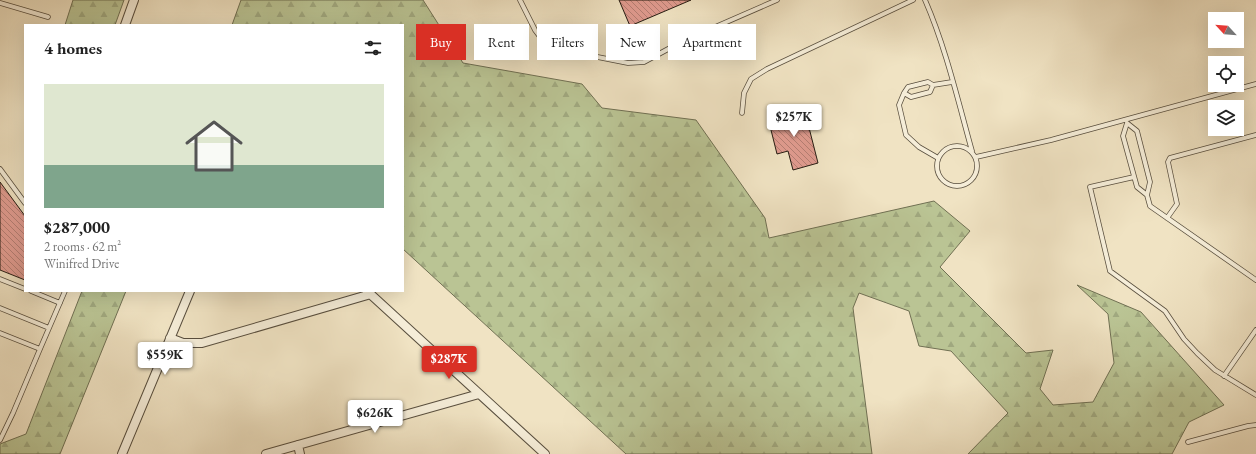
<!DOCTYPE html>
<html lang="en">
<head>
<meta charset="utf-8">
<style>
  body { margin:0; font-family:"EB Garamond",serif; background:#f2f2f2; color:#222; height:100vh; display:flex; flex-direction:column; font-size:15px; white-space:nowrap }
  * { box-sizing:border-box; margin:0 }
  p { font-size:13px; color:#767676 }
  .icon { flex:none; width:22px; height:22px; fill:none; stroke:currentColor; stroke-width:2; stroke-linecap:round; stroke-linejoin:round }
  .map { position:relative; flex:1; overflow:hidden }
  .drawer { position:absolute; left:24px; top:24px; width:380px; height:268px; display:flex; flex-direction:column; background:#fff; border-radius:0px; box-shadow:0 4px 16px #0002 }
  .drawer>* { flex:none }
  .hud { position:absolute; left:416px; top:24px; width:380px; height:36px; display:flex; gap:8px }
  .needle { width:26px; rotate:296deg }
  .tools { position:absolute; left:1208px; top:12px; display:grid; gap:8px }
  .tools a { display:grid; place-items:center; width:36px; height:36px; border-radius:0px; background:#fff; box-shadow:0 4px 16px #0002; font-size:20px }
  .price { position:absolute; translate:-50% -34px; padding:0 9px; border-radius:4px; background:#fff; color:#222; font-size:13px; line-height:26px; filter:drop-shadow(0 1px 2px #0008) }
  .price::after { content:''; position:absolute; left:50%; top:24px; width:12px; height:9px; margin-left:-6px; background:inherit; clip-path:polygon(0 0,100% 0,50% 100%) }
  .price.current { background:#d93025; color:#fff }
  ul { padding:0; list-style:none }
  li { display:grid; align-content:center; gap:8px; height:212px; padding:0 20px }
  li span { display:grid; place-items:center; height:124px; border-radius:0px; color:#555 }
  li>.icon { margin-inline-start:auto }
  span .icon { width:72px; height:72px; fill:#fffc; stroke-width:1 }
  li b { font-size:17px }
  h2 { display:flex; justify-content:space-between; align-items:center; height:48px; padding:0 20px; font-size:17px }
  .pill { padding:0 14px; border-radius:0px; background:#fff; box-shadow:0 4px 16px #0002; font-size:14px; line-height:36px }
  .pill.current { background:#d93025; color:#fff }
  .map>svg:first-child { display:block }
</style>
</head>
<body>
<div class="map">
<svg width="1256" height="454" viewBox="0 0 1256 454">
  <defs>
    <pattern id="forest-firs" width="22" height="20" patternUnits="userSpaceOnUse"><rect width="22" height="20" fill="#bac494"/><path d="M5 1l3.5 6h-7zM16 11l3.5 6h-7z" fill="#a0a87f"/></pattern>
    <pattern id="building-back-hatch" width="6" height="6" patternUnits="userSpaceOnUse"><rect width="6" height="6" fill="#e09b8f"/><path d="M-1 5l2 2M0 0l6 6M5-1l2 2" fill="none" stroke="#b57e73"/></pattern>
  </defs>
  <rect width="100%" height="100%" fill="#f0e3c3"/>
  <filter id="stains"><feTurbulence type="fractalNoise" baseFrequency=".005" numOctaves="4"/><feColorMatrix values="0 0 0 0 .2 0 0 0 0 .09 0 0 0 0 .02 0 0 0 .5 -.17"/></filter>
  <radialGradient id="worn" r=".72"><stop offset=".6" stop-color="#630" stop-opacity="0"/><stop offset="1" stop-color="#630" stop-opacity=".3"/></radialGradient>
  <path fill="url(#forest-firs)" stroke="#707053" d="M73,0H124L115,25H65Z
    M241,0H423L463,63L582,84L602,108L696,120L765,218L769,238L934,201L970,231L940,267L1026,353L1053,350L1040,389L1053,405L1093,402L1114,363L1108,314L1077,285L1141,312L1224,405L1189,422L1172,454H968L1008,413L951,351L919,346L909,311L859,293L853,308L872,454H626L403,249V25H232Z
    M82,291H126L60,454H0V444L26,434Z"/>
  <path fill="url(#building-back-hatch)" stroke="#261c12" d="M619,0H691L630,26Z
    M804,108L818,163L793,170L788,151L777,154L768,118Z
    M0,182L25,216V280L0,270Z"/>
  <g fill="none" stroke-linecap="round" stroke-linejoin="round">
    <defs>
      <path id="lane" d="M520,0L535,30L544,42L562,50L628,63L644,62L683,41L777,0
        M925,0C946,48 958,101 972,151
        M0,3L48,17
        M933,85L930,92L911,97L904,93L908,87L928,82L933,85L952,82
        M904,93L899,105L906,135L919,147L938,158
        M742,113L744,93L751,79L767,69L913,0
        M1127,123L1137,131L1150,182L1147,195L1137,187L1123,136Z
        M937 166a20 20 0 1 1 40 0a20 20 0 1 1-40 0Z
        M976,157L1051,140L1256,84
        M0,169L25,203
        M1134,177L1090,187L1110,271L1165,311L1184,339L1197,353L1215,370L1256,395
        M1147,195L1150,206L1256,280
        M1167,218L1177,204L1168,162L1170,158L1256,135
        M0,279L25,289
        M31,291L60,303
        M0,308L49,328
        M0,333L40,349L13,413L0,440
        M40,349L65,291
        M1224,376L1256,330
        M1188,442L1248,426L1256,425"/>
      <path id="street" d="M125,25L134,0
        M367,291L545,454
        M170,338L183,343H202L371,294
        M298,445L300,454
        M122,454L190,291
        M266,454L479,394"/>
    </defs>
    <use href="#lane" stroke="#584e3e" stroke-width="5.5"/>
    <use href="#street" stroke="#584e3e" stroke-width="10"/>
    <use href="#lane" stroke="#f5edd8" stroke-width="4"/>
    <use href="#street" stroke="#f5edd8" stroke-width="8"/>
  </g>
  <rect width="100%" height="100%" filter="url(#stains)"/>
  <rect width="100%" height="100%" fill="url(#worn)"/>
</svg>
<div class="tools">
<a><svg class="needle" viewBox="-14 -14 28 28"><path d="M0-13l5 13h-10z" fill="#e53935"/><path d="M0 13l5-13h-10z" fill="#767676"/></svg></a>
<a><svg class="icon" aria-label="locate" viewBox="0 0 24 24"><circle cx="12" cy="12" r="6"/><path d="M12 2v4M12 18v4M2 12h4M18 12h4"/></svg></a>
<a><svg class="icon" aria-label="layers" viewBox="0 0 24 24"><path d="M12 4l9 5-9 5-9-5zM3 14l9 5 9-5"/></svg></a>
</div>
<b class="price" style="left:794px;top:138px">$257K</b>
<b class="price" style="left:165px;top:376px">$559K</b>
<b class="price current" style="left:449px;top:380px">$287K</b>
<b class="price" style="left:375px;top:434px">$626K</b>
<div class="hud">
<a class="pill current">Buy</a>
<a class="pill">Rent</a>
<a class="pill">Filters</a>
<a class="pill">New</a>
<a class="pill">Apartment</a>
</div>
<section class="drawer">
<h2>4 homes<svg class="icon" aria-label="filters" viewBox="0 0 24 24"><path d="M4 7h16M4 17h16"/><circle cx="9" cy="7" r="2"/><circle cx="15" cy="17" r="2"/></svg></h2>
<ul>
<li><span style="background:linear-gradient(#dfe7d0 65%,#7fa58c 0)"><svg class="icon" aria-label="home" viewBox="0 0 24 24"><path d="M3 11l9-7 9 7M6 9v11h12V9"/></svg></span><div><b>$287,000</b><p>2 rooms · 62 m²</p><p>Winifred Drive</p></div></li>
</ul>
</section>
</div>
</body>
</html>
